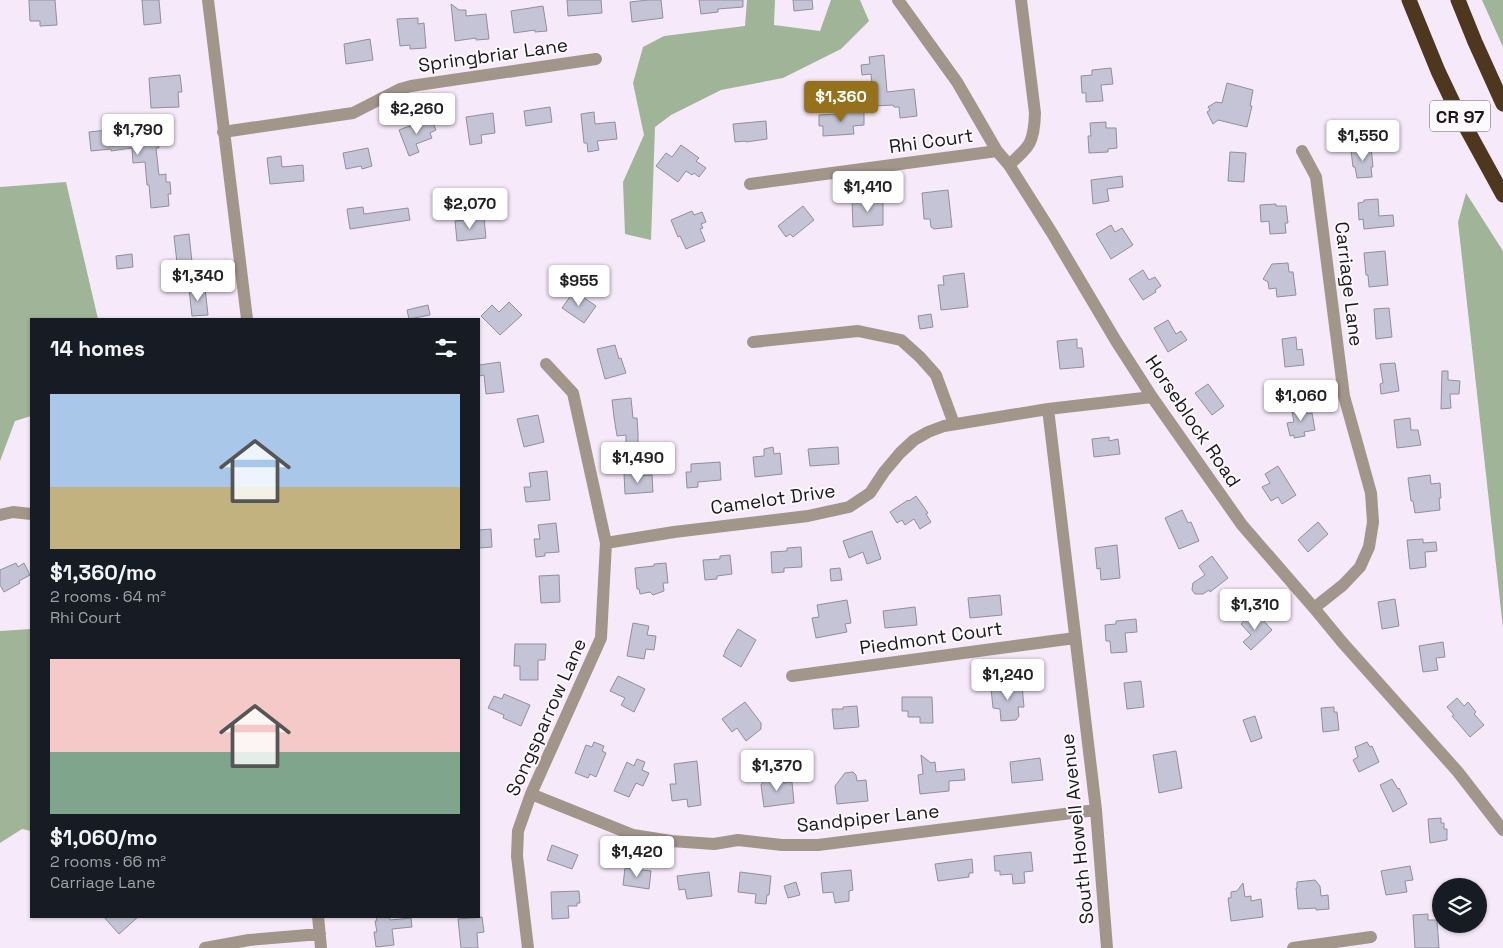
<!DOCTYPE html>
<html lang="en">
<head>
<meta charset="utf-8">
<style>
  body { margin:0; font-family:"Space Grotesk",sans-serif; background:#20242c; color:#f1f3f6; height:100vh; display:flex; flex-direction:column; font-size:19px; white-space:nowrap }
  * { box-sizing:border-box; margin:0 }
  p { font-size:16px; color:#9ea1a6 }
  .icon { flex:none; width:28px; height:28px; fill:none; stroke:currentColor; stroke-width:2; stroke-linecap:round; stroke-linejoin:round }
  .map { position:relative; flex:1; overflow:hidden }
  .sheet { position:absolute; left:30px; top:318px; width:450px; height:600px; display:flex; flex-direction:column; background:#171b24; border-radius:0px; box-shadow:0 1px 4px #0004 }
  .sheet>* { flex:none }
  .controls { position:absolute; left:1432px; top:878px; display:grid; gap:10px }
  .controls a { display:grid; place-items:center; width:55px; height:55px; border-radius:50%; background:#171b24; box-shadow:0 1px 4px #0004; font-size:25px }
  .price { position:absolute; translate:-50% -42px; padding:0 11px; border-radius:5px; background:#fff; color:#222; font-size:16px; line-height:32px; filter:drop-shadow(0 1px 2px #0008) }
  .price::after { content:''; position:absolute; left:50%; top:30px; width:15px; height:11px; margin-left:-8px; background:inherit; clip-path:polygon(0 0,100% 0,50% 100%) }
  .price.active { background:#96711b; color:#fff }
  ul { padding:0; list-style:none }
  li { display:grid; align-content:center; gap:10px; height:265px; padding:0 20px }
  li span { display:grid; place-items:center; height:155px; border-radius:0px; color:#555 }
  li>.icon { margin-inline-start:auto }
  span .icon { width:90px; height:90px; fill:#fffc; stroke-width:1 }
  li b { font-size:21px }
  h2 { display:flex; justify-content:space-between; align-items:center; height:60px; padding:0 20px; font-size:21px }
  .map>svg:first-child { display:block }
</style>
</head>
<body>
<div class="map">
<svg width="1503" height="948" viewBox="0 0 1503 948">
  <rect width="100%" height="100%" fill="#f6e9f9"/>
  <path fill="#a0b597" d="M747,0H775L774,25L820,31L831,0H860L869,21L841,49L783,78L721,90L671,115L655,127L651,240L625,234L623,182L644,135L633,83L643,47L664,36L745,26Z
    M1482,0H1503V47Z
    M66,182L98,319H31V416L15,421L0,461V187Z
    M1466,193L1503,251V628L1458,222Z
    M31,629V831L22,829L0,843V631Z"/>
  <path fill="#c4c4d6" stroke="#8f8fa1" d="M29,0H55L57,25L40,26V21H30Z
    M142,0H159L161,23L144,25Z
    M567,0H601L602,13L568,16Z
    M648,0H661L663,18L632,22L630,2Z
    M699,0H743V7L718,9V12L701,14Z
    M793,0H812L813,9L794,11Z
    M451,4L459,10H466V16L486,14L489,39L476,40V38L455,41Z
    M543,6L547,31L535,32V30L514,33L511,11Z
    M418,18V24L424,23L426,48L410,49V45L400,46L397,19Z
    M370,39L373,60L346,64L344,44Z
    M884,55L887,92L914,89L917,116L900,118L899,107H894L893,105L874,106L871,74L862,75L861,65L870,64L869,57Z
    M1111,68L1113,84L1101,85L1103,101L1086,102V93H1082L1081,76L1092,75V70Z
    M180,75L182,92H178L179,107L151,108L149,78Z
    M1227,83L1253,90L1250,106H1252L1247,127L1218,120L1213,124L1207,112L1210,110L1208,107L1216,102L1222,103Z
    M550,107L552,122L526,126L524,111Z
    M864,110V125L853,126L854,134L823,136V126H819V115L840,114V111Z
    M594,112L595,124L615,122L617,139L597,141L599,150L588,152L587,143H584L581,114Z
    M493,113L495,133L481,135L482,143L470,145L466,117Z
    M431,118L436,130L430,133L432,138L416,144L419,152L409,156L399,130Z
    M766,121L767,139L746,142V141L735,142L733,124Z
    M1106,122V128H1116L1117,148L1108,149V152L1089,153L1088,136H1091L1090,123Z
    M156,125L159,148H156L159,175L166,174V182H170L171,194H168L169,206L151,208L149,185H147L145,162L133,163L132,148L111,151V149L91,151L89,132Z
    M681,145L699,158L696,161L706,168L699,177L694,173L692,175L686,171L678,182L656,166L666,153L672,157Z
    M1371,147L1373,167H1371L1372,177L1357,178L1355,167H1353L1351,150Z
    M368,148L372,166L362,169L361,166L346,169L343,153Z
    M1230,152L1246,153L1244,182L1228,181Z
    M281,156L282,167L303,165L304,181L270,184L267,158Z
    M1122,176L1123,187L1107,189L1109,201L1093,204L1091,180Z
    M948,190L952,227L934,229L931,227L930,219H924L922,193Z
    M883,199V225L853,227L852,201Z
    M1378,199L1379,216L1393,215L1394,226L1364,229L1363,219L1359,220L1358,203L1364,202V200Z
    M1276,204V206H1286L1288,223H1285L1286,233L1270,234L1269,221L1261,222L1260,205Z
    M803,206L814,220L793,237L790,234L786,237L778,226Z
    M363,207L364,214L408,208L410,220L350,229L347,209Z
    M692,211L694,215L702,212L706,222L701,224L703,228L700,229L705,241L686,249L680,236L678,237L671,220Z
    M484,218L486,238L457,241L455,221Z
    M1111,225L1115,232L1122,228L1133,245L1111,259L1096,234Z
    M189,234L192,262L177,263L174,236Z
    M1385,251L1388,285L1369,287L1368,275H1366L1364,253Z
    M132,254L133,267L117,269L116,256Z
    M1288,263L1289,272H1293L1296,295L1277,297L1276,288L1269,289L1268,282L1263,279L1272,264Z
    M1143,270L1149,280L1155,277L1161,286L1155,290L1156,292L1143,300L1129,279Z
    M964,273L968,307L941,310L938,285H944L943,276Z
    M205,288L208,315L192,316L189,289Z
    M574,291L596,306L584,323L562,308Z
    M509,302L522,315L500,335L481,316L492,305L499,312Z
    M428,305L430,315L409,319L407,310Z
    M1389,308L1392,337L1376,339L1374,309Z
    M931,314L933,327L920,329L918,316Z
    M1168,320L1176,334L1181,331L1187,340L1168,352L1154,328Z
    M1296,337L1297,350L1302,349L1304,365L1285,367L1282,339Z
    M1077,339V348H1082L1084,367L1060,369L1057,341Z
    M615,345L619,359L621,358L626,373L605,379L597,349Z
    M500,362L504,392L486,394L484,375L479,376V365Z
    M1395,363L1399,391L1381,394L1380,384L1383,383L1380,364Z
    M1442,371H1448V380L1460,381L1459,394H1450L1451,408L1441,409Z
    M1208,384L1224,406L1212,415L1195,393Z
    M631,398L633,418H637L638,434V449L626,448V435L617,436L614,417L612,400Z
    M1306,405L1307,414L1312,413L1315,430L1304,432L1305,436L1294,438V435L1290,436L1287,423L1294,422L1291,407Z
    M538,415L544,442L524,447L517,419Z
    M1410,418L1411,430H1418L1421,445L1397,448L1394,420Z
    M1109,437V441L1118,439L1120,454L1094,457L1092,439Z
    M773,447L774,454L780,453L782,474L755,477L753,457L764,456V449Z
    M838,447L839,464L810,466L808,449Z
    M720,462L721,480L698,482V487L687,488L686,472H691V464Z
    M1278,466L1296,495L1282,504L1278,497L1271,501L1262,487L1270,483L1265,474Z
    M547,471L550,500L526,502L524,487H531L529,473Z
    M635,472V476L652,475L653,492L625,494L624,473Z
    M1430,475L1431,484L1440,483L1441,498H1439L1440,510L1415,513L1413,501H1411L1408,478Z
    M916,496L928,513L926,514L931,522L920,529L914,519L905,525L902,520L897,523L890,512L908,500L909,501Z
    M1182,510L1188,523L1191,522L1199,541L1179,549L1165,518Z
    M1318,522L1328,534L1308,552L1298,540Z
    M556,523L559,552L545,553V556L536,557L534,539H540L538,525Z
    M491,529L492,547L479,548V530Z
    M872,531L881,559L867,564L863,552L849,558L843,541Z
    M1423,539V543L1436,542L1437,551L1425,552L1426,567L1410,569L1407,540Z
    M1117,545L1120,578L1101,580L1100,568L1097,569L1095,548Z
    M801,547L802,567L784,568V572L772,573L771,552L787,551V548Z
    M730,555L732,574L717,576V579L705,580L703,560L720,559V556Z
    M1212,556L1228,578L1210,592L1209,590L1203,594H1195L1192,590L1193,583L1205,575L1199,566Z
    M16,563L18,567L24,563L30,575L19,581L20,583L4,592L0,585V570Z
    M666,563L668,583H663L664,591L653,595L650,592L640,594L639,589H637L635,568L654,566V564Z
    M840,568L842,580L831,581L830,569Z
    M559,575L560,602L541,603L539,576Z
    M1000,595L1002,615L970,618L968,598Z
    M1395,599L1399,626L1382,629L1378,602Z
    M847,600L851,623L845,624L847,632L816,638L812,618L819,617L817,605Z
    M915,607L917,625L885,628L883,611Z
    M1252,613L1259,620L1261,618L1272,630L1251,650L1243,642L1251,635L1241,624Z
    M1136,619L1137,632L1125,633L1127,652L1111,653L1110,641H1106L1105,625L1116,624V621Z
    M633,623L649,626L647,635L656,636L654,650L646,649L644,659L627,656Z
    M738,629L756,640L741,667L723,656L725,653V651Z
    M1443,642L1445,657L1436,658L1438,670L1423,672L1419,646Z
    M515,644H546L545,660H538V680H520V666H514Z
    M618,676L645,689L634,712L621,705L625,698L610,691Z
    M1141,681L1144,707L1127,709L1124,683Z
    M1022,685L1024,707H1018L1019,716L1016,720L1001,721L1000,709L993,708L991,688Z
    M504,694L530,705L521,726L503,718L504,715L488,708L494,696L502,699Z
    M902,697H932L933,723H920V717H908V711H902Z
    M1457,698L1464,706L1468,702L1476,712L1474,714L1484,725L1470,737L1452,716L1454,715L1447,707Z
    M745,702L761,723V729L746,741L737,728L732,732L722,719Z
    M857,706L859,727L834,729L832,709H843V707Z
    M1334,707V712H1337L1339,730L1323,732L1321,708Z
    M1255,716L1262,738L1251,742L1243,720Z
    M594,742L604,746L602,751L606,753L596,777L590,774L588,778L575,773L586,745L592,747Z
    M1367,742L1370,747L1372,746L1379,762L1359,772L1353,760L1358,757L1355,747Z
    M1176,751L1182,788L1159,793L1153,755Z
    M921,755L931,763L935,762L936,772L964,769L965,780L949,781V791L920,794L918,775L923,774Z
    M1040,758L1043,780L1012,783L1010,762Z
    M637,759L645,762L642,770L649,773L643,786L636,783L629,797L614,791L627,762L634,766Z
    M697,761L701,805L688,807L687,799L672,801L670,784H676L674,764Z
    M853,772L856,775L857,781L866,780L868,801L837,804L835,786L845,773Z
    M777,775L784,783L792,782L794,803L764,807L761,785L767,776Z
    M1392,779L1398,789L1399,788L1407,804L1393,812L1380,785Z
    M1441,818V823H1444V829H1447V840L1430,843L1428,819Z
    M552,845L578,855L572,869L547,860Z
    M1031,852L1033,871L1024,872L1025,883L1013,884L1012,874L1000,875V871H995L994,856Z
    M972,859L973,873H969V877L938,881L935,864Z
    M1410,866L1413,880L1405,881L1407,892L1386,895L1381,871Z
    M625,868L651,871L649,889L623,885Z
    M851,870L853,890L849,891V901L835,903L833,892L823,893L821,873Z
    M709,872L712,896L687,899L685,889L679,890L677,876Z
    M740,872L771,876L769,895H767L766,904L755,903L756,894L738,892Z
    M1315,880L1320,886L1321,896L1328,895L1329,909L1316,910V908L1298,909L1296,888H1297V882Z
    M796,882L800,895L788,898L784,886Z
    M1243,883L1245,897L1251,896V901L1261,899L1263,917L1231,921L1228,898H1231V892L1237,891Z
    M579,891L580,903H577V906H568L569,918L552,919L551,892Z
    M1428,914V920H1437L1439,948H1415L1413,915Z
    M103,916H139L119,934Z
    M376,916H389L390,920L411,918L412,927L392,929L394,945L376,947L374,932H377L375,921H377Z
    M482,917L484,932L477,933L478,948H461L458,919Z"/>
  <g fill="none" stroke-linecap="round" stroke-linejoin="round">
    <path stroke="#a2968b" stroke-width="12" d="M208,0L247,319
      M898,0L957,82L997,151L1009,165L1052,233L1116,341L1152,397L1242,525L1314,608L1342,642L1458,772L1503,830
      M223,132L353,113L400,89L411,86L596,59
      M1302,151L1316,177L1344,396L1371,493L1373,522L1369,547L1360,567L1343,585L1314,608
      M1009,165C1030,146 1034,143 1035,113L1021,0
      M750,184L997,151
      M753,342L858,331L901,340L920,357L936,375L954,424
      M1048,409L1096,810L1107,948
      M0,515L13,512L31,514
      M606,543L674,532L808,516L849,507L870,493L884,472L900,453L914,440L928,432L944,426L1048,409L1152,397
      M792,676L1075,638
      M531,794L633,835L671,841L714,844L738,840L782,845H818L1096,810
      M318,916L321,948
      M205,948L249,940L320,934
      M528,948L517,856L518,831L531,794L601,638L606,543L573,393L546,364
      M1293,948L1371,937"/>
    <path stroke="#4d371f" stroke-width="15" d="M1409,0L1438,71L1457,111L1503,195
      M1458,0L1475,42L1503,104"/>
  </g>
  <g text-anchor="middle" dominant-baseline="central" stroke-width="4" stroke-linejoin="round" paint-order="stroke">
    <rect fill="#fdfafd" stroke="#605b60" stroke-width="1" x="1430" y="100.5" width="60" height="31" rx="4"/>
    <g font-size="18" font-weight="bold" fill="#1c171d">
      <text x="1460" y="116">CR 97</text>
    </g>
    <g font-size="19" fill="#1c171d" stroke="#fdfafd">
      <text transform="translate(493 55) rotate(-8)">Springbriar Lane</text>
      <text transform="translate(931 141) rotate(-8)">Rhi Court</text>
      <text transform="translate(1349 284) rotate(83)">Carriage Lane</text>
      <text transform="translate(1193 421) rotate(56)">Horseblock Road</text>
      <text transform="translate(773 499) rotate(-8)">Camelot Drive</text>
      <text transform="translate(931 638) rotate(-8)">Piedmont Court</text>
      <text transform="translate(546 717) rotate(-66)">Songsparrow Lane</text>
      <text transform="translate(868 818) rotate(-6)">Sandpiper Lane</text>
      <text transform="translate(1077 829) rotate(-96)">South Howell Avenue</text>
    </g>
  </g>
</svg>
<div class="controls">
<a><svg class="icon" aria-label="layers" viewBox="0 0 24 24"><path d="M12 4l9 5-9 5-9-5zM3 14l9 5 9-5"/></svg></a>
</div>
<b class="price active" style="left:841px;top:123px">$1,360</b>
<b class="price" style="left:417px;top:135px">$2,260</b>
<b class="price" style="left:138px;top:156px">$1,790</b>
<b class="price" style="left:1363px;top:162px">$1,550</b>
<b class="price" style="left:868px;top:213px">$1,410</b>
<b class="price" style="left:470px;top:230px">$2,070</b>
<b class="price" style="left:198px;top:302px">$1,340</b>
<b class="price" style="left:579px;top:307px">$955</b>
<b class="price" style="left:1301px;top:422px">$1,060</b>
<b class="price" style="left:638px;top:484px">$1,490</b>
<b class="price" style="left:1255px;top:631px">$1,310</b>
<b class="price" style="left:1008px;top:701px">$1,240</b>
<b class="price" style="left:777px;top:792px">$1,370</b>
<b class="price" style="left:637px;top:878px">$1,420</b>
<section class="sheet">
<h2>14 homes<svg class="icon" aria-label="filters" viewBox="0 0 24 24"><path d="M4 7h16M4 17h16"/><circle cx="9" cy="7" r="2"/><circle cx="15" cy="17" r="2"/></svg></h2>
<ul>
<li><span style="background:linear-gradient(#a9c7e8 60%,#c2b280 0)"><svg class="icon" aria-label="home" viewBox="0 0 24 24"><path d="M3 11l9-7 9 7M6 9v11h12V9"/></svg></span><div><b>$1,360/mo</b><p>2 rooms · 64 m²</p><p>Rhi Court</p></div></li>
<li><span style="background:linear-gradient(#f6c9c9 60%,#7fa58c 0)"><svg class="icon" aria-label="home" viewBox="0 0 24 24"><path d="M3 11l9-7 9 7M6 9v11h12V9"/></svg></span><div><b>$1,060/mo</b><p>2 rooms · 66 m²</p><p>Carriage Lane</p></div></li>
</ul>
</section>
</div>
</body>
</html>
